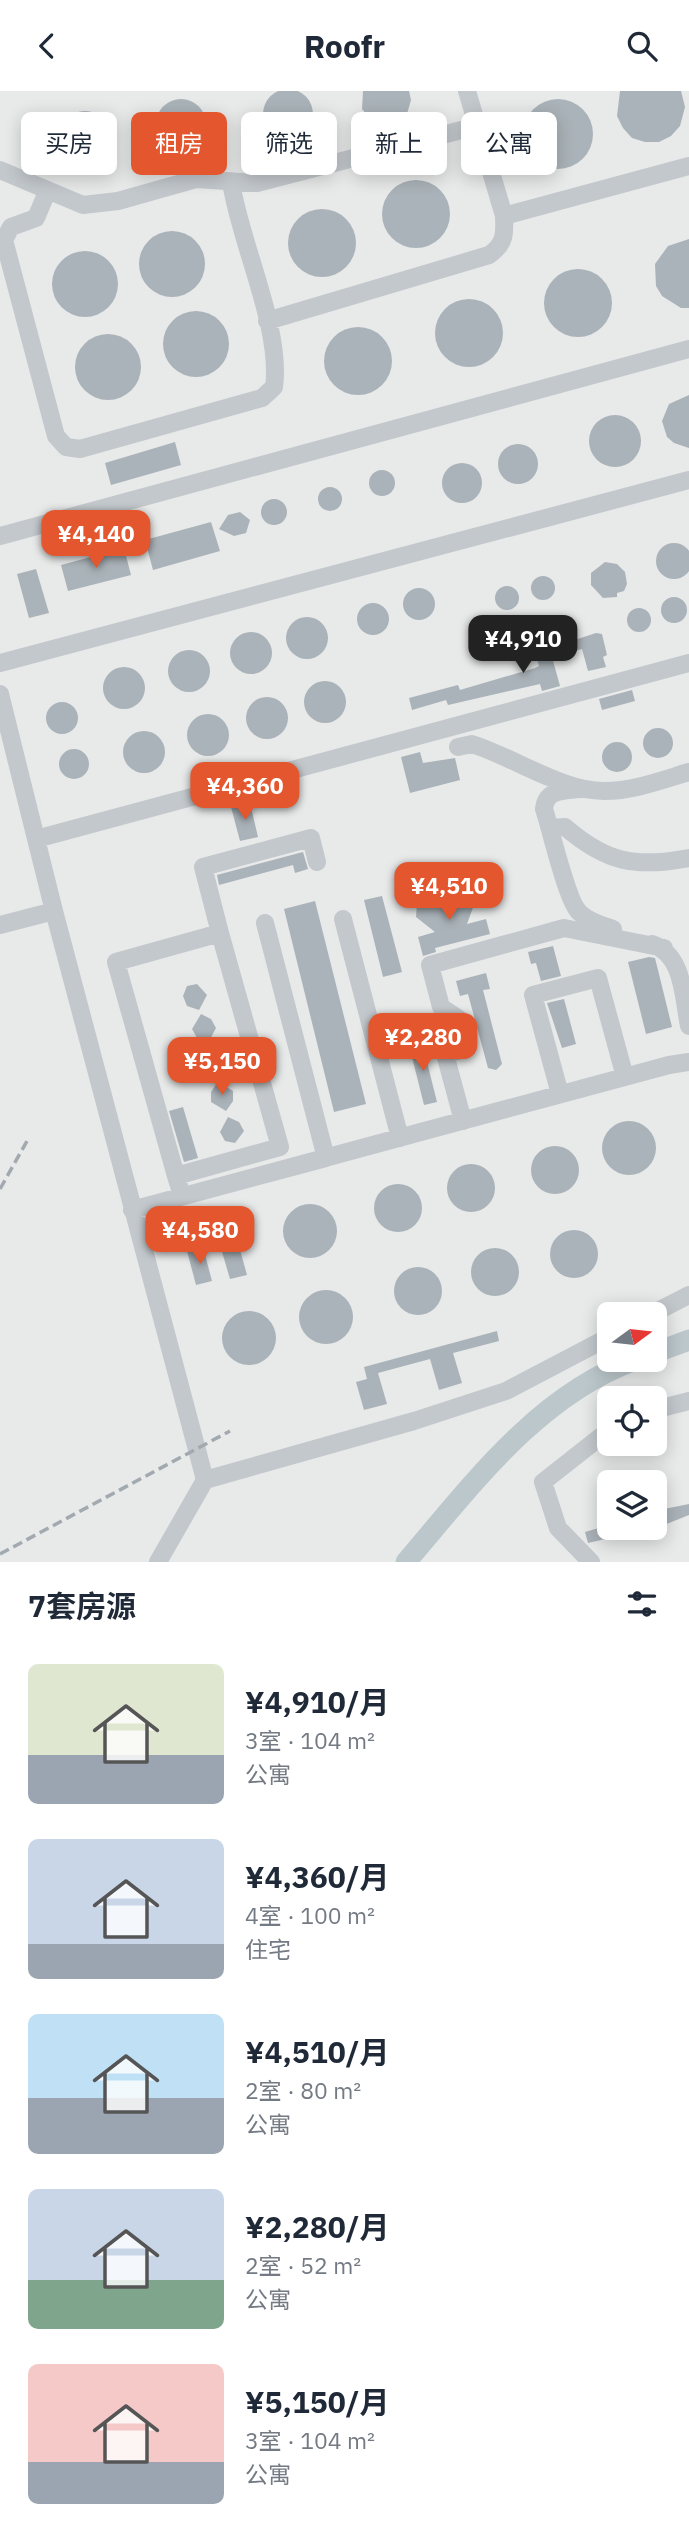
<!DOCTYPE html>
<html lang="zh">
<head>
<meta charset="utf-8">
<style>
  body { margin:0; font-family:"IBM Plex Sans","Noto Sans SC",sans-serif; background:#f2f2f3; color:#1f2937; height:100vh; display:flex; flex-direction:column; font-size:26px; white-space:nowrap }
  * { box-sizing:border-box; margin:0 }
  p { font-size:23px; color:#747a83 }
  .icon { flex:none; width:38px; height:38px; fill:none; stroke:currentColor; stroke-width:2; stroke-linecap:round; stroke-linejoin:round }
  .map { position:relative; height:1471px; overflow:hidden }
  .panel { display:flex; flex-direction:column; background:#fff; flex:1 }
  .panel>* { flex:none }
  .hud { position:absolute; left:21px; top:21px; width:648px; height:63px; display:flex; gap:14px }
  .needle { width:46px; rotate:75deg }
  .buttons { position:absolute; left:597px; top:1211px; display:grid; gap:14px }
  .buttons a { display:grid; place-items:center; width:70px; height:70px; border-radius:10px; background:#fff; box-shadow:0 4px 18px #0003; font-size:35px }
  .price { position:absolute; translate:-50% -60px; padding:0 16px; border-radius:14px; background:#e4572e; color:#fff; font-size:23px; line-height:46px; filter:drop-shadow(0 2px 4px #0008) }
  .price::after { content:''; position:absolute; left:50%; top:42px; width:21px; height:16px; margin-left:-10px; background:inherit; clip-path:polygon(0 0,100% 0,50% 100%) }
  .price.on { background:#222; color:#fff }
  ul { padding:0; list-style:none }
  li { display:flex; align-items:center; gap:21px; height:175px; padding:0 28px }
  li span { display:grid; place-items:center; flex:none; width:196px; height:140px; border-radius:10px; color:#555 }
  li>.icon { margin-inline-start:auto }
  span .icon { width:84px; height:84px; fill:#fffc; stroke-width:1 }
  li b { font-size:30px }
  h2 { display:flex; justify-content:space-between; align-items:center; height:84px; padding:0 28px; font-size:30px }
  .pill { padding:0 24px; border-radius:10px; background:#fff; box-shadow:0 4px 18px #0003; font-size:24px; line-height:63px }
  .pill.on { background:#e4572e; color:#fff }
  header { display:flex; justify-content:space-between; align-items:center; height:91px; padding:0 28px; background:#fff; font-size:32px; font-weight:700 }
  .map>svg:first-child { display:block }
</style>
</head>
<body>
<header><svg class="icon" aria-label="back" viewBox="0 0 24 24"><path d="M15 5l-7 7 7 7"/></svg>Roofr<svg class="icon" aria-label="search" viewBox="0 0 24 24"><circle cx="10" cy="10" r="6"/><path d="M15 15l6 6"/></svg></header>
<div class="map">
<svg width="689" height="1471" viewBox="0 0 689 1471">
  <rect width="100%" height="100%" fill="#fafaf8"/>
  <path fill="#e8e9e9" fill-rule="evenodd" d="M0,0H689V1471H0ZM609,1223H654V1269H609ZM609,1307H654V1353H609ZM609,1391H654V1437H609Z"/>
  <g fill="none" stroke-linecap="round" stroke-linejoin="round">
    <path stroke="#bbc7cb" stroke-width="21" d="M654,1262L689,1249
      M406,1471C471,1395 538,1304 635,1269"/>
  </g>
  <path fill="#aab3b9" d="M263 23a25 25 0 1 1 50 0a25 25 0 1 1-50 0Z
    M363,0H409L411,9L407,23L388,35L373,31L362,18Z
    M620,0H681L685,16L680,35L671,45L659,51H645L632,47L623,37L617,25Z
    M523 43a35 35 0 1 1 70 0a35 35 0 1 1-70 0Z
    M156 33a25 25 0 1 1 50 0a25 25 0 1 1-50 0Z
    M60 45a25 25 0 1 1 50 0a25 25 0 1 1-50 0Z
    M382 123a34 34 0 1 1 68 0a34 34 0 1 1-68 0Z
    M288 152a34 34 0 1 1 68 0a34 34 0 1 1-68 0Z
    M139 173a33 33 0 1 1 66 0a33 33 0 1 1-66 0Z
    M689,148V217H681L662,205L656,195L655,173L668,155Z
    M52 193a33 33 0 1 1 66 0a33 33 0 1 1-66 0Z
    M544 212a34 34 0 1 1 68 0a34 34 0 1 1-68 0Z
    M435 242a34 34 0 1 1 68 0a34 34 0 1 1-68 0Z
    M163 253a33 33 0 1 1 66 0a33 33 0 1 1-66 0Z
    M324 270a34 34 0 1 1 68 0a34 34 0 1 1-68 0Z
    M75 276a33 33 0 1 1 66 0a33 33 0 1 1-66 0Z
    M689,304V357L674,352L667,346L662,330L669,313Z
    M589 350a26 26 0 1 1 52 0a26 26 0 1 1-52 0Z
    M175,351L181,374L111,394L105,372Z
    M498 373a20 20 0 1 1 40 0a20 20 0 1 1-40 0Z
    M442 392a20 20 0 1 1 40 0a20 20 0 1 1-40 0Z
    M369 392a13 13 0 1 1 26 0a13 13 0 1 1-26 0Z
    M318 408a12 12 0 1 1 24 0a12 12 0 1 1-24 0Z
    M261 421a13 13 0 1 1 26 0a13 13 0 1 1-26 0Z
    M240,421L250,429L246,442L234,445L219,438L228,424Z
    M211,431L220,460L153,479L145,449Z
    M656 470a18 18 0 1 1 36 0a18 18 0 1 1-36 0Z
    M124,457L131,484L68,500L61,474Z
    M605,471L617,473L625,481L627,493L624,500L617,502V506L603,507L591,494V482Z
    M36,478L49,522L29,527L17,483Z
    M531 497a12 12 0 1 1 24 0a12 12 0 1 1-24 0Z
    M495 507a12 12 0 1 1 24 0a12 12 0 1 1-24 0Z
    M403 513a16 16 0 1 1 32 0a16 16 0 1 1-32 0Z
    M661 519a13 13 0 1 1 26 0a13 13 0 1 1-26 0Z
    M357 528a16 16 0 1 1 32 0a16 16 0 1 1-32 0Z
    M627 529a12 12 0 1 1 24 0a12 12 0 1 1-24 0Z
    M286 547a21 21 0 1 1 42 0a21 21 0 1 1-42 0Z
    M230 562a21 21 0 1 1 42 0a21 21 0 1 1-42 0Z
    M596,542L602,543L607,564L603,566L606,576L588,580L582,558L552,566L560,595L542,600L540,593L448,614L446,609L412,619L409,607L458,594L460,599L535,577L539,575L535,562Z
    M168 580a21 21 0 1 1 42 0a21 21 0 1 1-42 0Z
    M103 597a21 21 0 1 1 42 0a21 21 0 1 1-42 0Z
    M304 611a21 21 0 1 1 42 0a21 21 0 1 1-42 0Z
    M632,599L635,610L602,619L599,608Z
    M246 627a21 21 0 1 1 42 0a21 21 0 1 1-42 0Z
    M46 627a16 16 0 1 1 32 0a16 16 0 1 1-32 0Z
    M187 644a21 21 0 1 1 42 0a21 21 0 1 1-42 0Z
    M643 652a15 15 0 1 1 30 0a15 15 0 1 1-30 0Z
    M123 661a21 21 0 1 1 42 0a21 21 0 1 1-42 0Z
    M602 666a15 15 0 1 1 30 0a15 15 0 1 1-30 0Z
    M59 673a15 15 0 1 1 30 0a15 15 0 1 1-30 0Z
    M420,661L423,672L455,667L460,689L410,702L401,666Z
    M250,712L258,746L240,750L231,716Z
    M303,761L308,778L295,782L293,774L219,794L217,784Z
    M458,799L468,800L475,811L467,833L486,828L490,843L435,857L436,861L423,865L418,846L435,841L416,826L417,812L429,807L445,816L451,804Z
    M382,805L402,881L383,886L364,809Z
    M315,810L366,1013L334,1021L284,818Z
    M553,855L561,885L541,890L536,872L531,873L528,861Z
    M649,866L655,867L672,936L646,943L628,871Z
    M486,882L490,898L483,899L502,973L496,979L488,977L468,903L460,905L456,890Z
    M197,893L207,904L199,919L187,915L183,905L187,895Z
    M564,908L576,953L562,957L547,912Z
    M201,923L211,928L216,937L208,952L197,947L192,938Z
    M422,951L437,1011L424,1014L409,954Z
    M209,958L221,962L226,972L217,987L203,978L202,967Z
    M218,991L233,1000V1010L226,1020L211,1011V1001Z
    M183,1016L198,1067L184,1071L169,1020Z
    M228,1026L239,1031L244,1040L235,1052L225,1050L220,1041Z
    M602 1057a27 27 0 1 1 54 0a27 27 0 1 1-54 0Z
    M531 1079a24 24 0 1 1 48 0a24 24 0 1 1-48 0Z
    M447 1097a24 24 0 1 1 48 0a24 24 0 1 1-48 0Z
    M374 1117a24 24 0 1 1 48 0a24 24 0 1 1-48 0Z
    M283 1140a27 27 0 1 1 54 0a27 27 0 1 1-54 0Z
    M244,1118L249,1140L236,1144L247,1184L230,1188L215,1137L192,1143L189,1130L229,1119L230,1122Z
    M550 1163a24 24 0 1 1 48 0a24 24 0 1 1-48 0Z
    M203,1156L212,1190L196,1194L187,1160Z
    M471 1181a24 24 0 1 1 48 0a24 24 0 1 1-48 0Z
    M394 1200a24 24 0 1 1 48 0a24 24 0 1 1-48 0Z
    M299 1226a27 27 0 1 1 54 0a27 27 0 1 1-54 0Z
    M222 1247a27 27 0 1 1 54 0a27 27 0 1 1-54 0Z
    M497,1240L499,1250L453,1262L462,1292L439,1299L430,1268L378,1282L387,1313L364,1319L356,1291L367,1288L364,1276Z
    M663,1413L664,1418L689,1413V1424L654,1438V1415Z
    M609,1434V1437H640V1440L588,1452L585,1441Z"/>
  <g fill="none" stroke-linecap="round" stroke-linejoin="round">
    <path stroke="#c3c8cc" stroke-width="18" d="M0,79L83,114L118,110L196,88L257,92L477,35
      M47,101L36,127L11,136L4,149L56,345L66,356L80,358L262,307L274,296C282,237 240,152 231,91
      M504,125L689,75
      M267,230L489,164C505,153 505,143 504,125L467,0
      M0,445L689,258
      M0,572L689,389
      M0,603L54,820L205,1389
      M458,656L472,653C513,666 562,700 604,700C633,700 662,689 689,681
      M579,698C563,700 546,698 544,718C551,739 567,810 579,821C588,830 601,834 613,838
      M550,737L565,736C607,772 635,777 689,767
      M36,748L689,572
      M343,828L400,1047
      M265,832L326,1067
      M0,834L54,820
      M220,842L203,776L311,747L317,771
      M652,853C684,864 683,906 689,935
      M560,1003L533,904L598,887L625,986
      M463,1030L445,963L467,957L459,928L441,916L430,874L564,837L664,857
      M326,1067L132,1119L669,974L689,971
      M176,1085L280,1056L220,842L116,871L176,1085L182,1105
      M652,1223L689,1204
      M654,1319L689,1310
      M158,1471L205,1389L414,1330L506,1300L609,1246
      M591,1471L558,1437L543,1391L609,1339"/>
    <path stroke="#a2aab0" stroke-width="3.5" stroke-dasharray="10 5" stroke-linecap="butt" d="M0,1098L27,1050
      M0,1463L230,1340"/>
  </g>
</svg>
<div class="buttons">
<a><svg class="needle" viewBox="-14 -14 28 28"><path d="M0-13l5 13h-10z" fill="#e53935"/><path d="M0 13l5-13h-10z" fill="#747a83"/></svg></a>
<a><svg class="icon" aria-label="locate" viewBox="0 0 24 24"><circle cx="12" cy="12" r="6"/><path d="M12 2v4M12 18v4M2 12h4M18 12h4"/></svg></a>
<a><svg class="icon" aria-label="layers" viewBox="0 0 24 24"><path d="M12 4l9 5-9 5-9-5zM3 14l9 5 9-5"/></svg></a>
</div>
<b class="price" style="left:96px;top:479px">¥4,140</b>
<b class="price on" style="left:523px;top:584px">¥4,910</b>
<b class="price" style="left:245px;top:731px">¥4,360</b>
<b class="price" style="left:449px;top:831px">¥4,510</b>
<b class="price" style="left:423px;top:982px">¥2,280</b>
<b class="price" style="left:222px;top:1006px">¥5,150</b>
<b class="price" style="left:200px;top:1175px">¥4,580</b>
<div class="hud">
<a class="pill">买房</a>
<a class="pill on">租房</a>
<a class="pill">筛选</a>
<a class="pill">新上</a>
<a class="pill">公寓</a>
</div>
</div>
<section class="panel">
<h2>7套房源<svg class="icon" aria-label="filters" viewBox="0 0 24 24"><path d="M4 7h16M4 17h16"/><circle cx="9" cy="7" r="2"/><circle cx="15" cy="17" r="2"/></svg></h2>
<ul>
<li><span style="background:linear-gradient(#dfe7d0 65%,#9aa5b1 0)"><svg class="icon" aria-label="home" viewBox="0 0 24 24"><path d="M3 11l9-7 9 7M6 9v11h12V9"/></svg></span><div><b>¥4,910/月</b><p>3室 · 104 m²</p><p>公寓</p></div></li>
<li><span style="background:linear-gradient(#c9d6e8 75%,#9aa5b1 0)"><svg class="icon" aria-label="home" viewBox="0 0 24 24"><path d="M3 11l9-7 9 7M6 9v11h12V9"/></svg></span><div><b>¥4,360/月</b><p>4室 · 100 m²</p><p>住宅</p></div></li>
<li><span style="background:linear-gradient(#bfe0f5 60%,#9aa5b1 0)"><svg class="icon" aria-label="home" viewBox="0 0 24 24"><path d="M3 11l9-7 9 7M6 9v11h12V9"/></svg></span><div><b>¥4,510/月</b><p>2室 · 80 m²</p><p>公寓</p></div></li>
<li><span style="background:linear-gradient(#c9d6e8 65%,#7fa58c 0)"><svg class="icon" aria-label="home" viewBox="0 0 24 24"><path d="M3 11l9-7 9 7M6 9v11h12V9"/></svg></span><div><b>¥2,280/月</b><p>2室 · 52 m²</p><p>公寓</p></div></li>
<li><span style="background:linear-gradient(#f6c9c9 70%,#9aa5b1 0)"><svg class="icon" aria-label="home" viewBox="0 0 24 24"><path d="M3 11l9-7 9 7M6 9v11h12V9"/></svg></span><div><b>¥5,150/月</b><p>3室 · 104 m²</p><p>公寓</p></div></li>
</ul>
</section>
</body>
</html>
